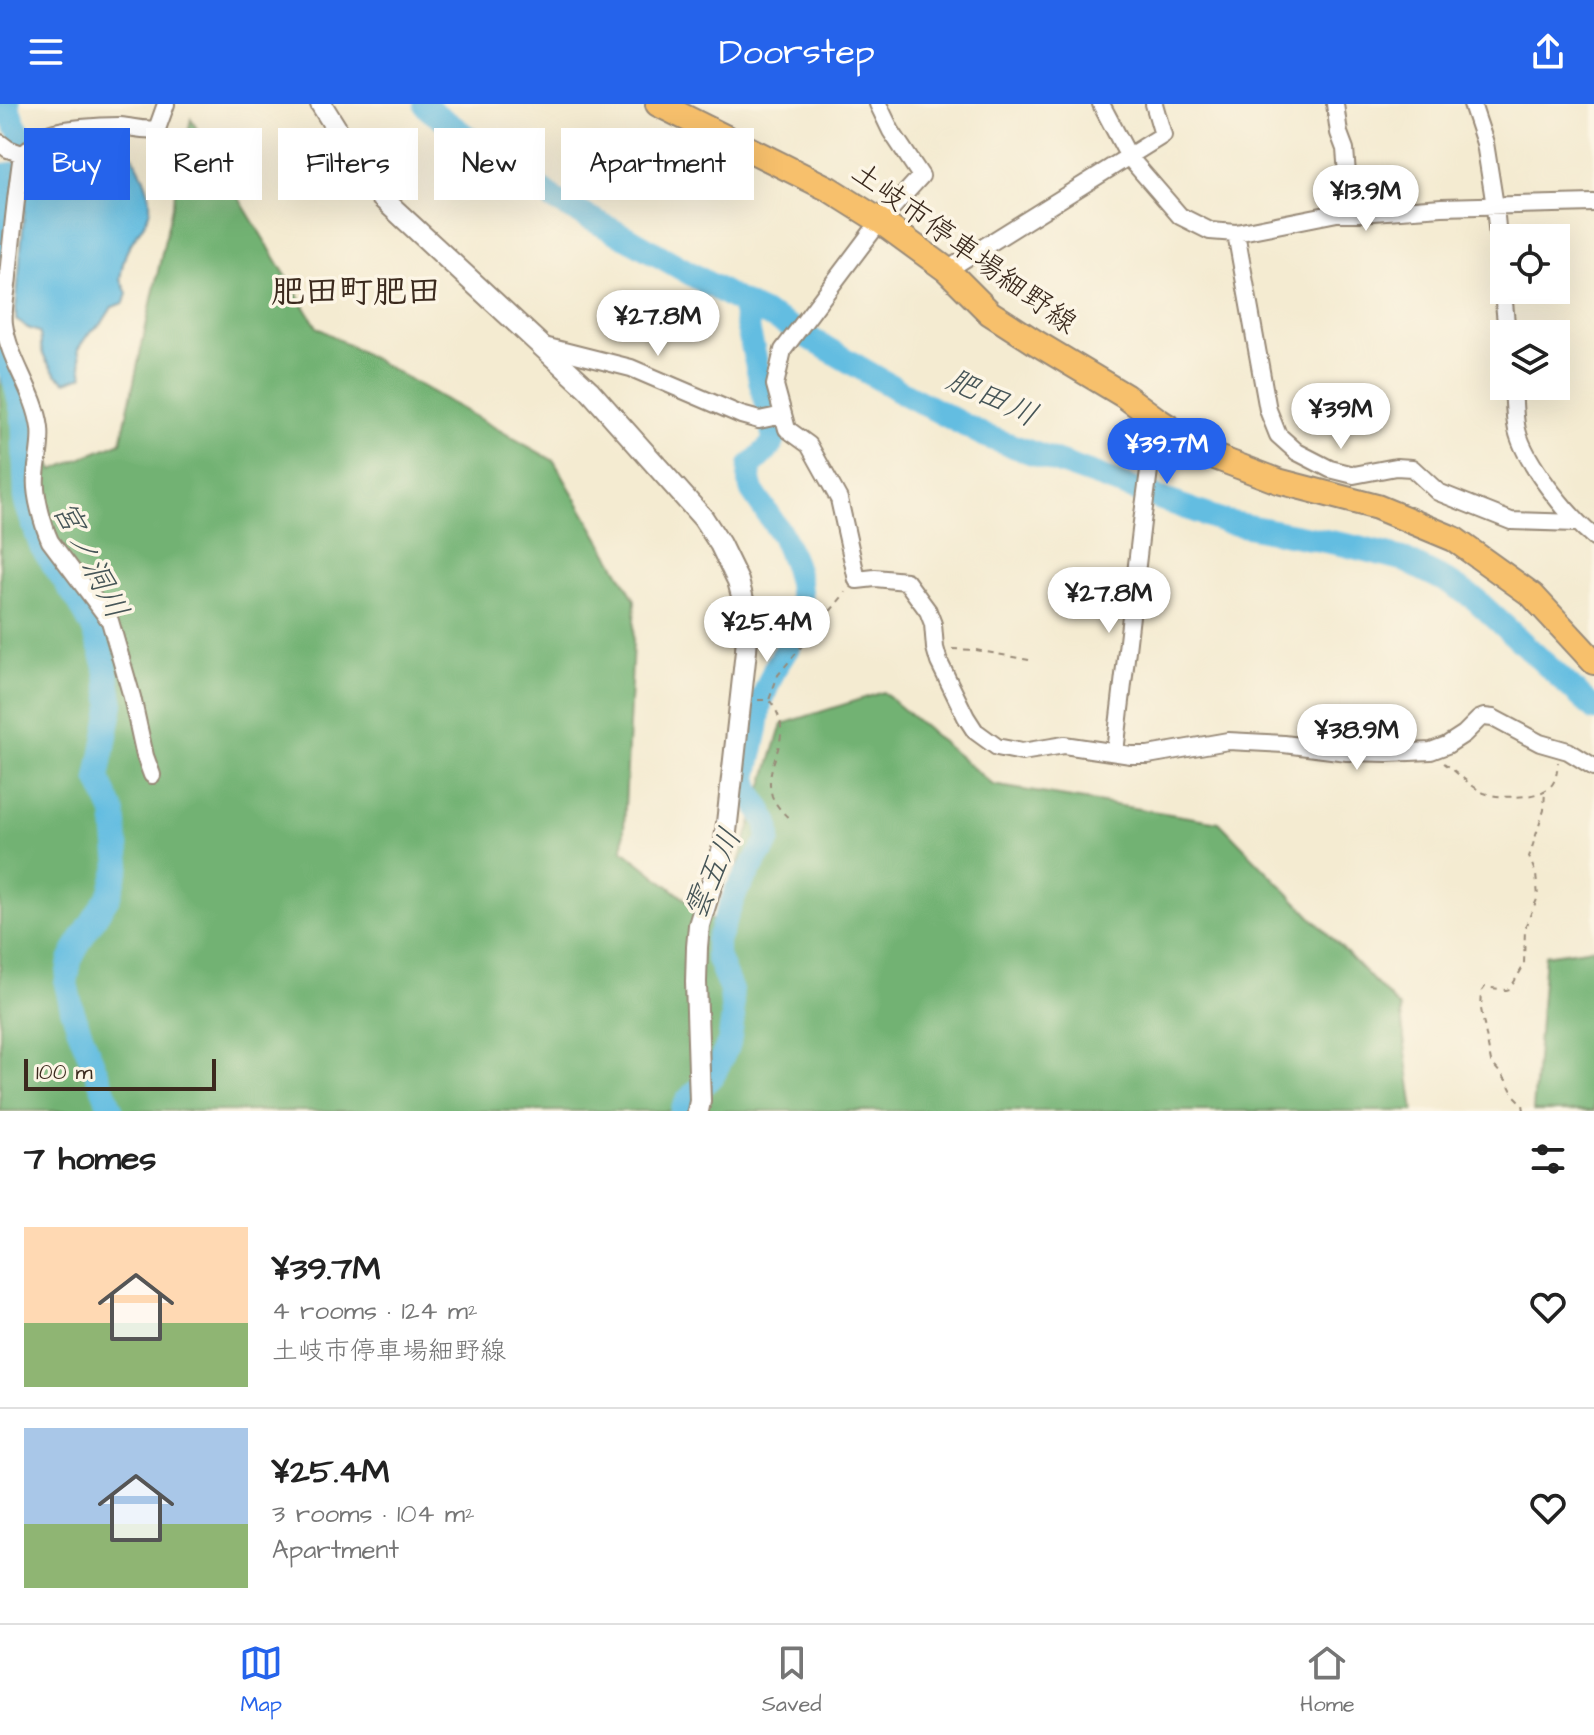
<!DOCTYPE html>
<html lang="en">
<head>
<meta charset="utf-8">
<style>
  body { margin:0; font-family:"Architects Daughter","Klee One",sans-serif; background:#f6f6f6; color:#222; height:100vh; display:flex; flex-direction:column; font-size:30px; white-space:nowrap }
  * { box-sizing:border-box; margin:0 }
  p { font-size:26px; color:#767676 }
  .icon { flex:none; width:44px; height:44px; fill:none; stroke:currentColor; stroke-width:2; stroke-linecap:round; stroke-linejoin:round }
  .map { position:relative; height:1007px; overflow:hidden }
  .panel { display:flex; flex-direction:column; background:#fff; flex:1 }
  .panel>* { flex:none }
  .banner { position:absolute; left:24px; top:24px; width:800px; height:72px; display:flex; gap:16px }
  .fabs { position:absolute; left:1490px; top:120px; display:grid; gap:16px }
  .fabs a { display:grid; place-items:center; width:80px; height:80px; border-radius:0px; background:#fff; box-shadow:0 8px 32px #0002; font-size:40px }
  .scale { position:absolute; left:24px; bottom:20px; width:192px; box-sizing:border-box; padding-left:8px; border:4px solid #3b2a1e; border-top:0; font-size:22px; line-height:28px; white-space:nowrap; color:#3b2a1e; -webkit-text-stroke:6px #fcf5e5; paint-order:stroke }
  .price { position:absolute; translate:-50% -68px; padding:0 18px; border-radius:28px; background:#fff; color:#222; font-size:26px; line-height:52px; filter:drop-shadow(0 2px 4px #0008) }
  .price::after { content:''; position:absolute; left:50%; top:48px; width:24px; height:18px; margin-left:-12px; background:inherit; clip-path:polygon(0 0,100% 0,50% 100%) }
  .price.selected { background:#2563eb; color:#fff }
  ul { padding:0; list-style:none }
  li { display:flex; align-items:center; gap:24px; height:200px; padding:0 24px }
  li+li { border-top:2px solid #e0e0e0 }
  li span { display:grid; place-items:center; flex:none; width:224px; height:160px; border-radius:0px; color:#555 }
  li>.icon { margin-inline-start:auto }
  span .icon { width:96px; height:96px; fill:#fffc; stroke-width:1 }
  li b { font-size:34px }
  h2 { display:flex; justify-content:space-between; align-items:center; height:96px; padding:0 24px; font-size:34px }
  .tag { padding:0 28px; border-radius:0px; background:#fff; box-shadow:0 8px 32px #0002; font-size:28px; line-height:72px }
  .tag.selected { background:#2563eb; color:#fff }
  header { display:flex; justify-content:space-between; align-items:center; height:104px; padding:0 24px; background:#2563eb; color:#fff; font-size:36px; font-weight:600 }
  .dock { display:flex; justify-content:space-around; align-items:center; height:112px; border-top:2px solid #e0e0e0; background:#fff; font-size:22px; color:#767676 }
  .dock a { display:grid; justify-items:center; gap:4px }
  .dock .selected { color:#2563eb }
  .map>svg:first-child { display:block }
</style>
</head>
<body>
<header><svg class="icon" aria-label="menu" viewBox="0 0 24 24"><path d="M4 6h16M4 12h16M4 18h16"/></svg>Doorstep<svg class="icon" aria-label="share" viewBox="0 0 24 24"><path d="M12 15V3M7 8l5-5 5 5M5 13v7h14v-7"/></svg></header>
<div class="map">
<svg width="1594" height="1007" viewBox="0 0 1594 1007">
  <rect width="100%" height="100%" fill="#fcf5e5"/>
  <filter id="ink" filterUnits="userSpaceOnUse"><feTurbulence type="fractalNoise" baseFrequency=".0125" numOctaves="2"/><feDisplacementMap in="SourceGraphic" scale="16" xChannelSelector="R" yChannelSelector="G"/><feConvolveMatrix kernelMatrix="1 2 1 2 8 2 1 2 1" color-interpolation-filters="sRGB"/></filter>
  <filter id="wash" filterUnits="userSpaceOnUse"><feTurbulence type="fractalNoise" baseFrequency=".006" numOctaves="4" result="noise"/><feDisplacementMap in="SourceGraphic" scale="32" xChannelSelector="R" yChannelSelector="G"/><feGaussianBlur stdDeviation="1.8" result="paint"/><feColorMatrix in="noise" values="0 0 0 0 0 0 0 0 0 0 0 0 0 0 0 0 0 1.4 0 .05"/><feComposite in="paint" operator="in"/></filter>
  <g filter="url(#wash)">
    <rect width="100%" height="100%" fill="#f4ebd1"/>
    <path fill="#72b273" stroke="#566e48" stroke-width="2" d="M191,15L317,223L554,357L635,496L623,746L719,822L782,620L883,588L993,681L1219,718L1400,904L1414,1007H0V274L53,366L121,338Z
      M1594,844V1007H1533L1545,851Z"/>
    <path fill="#63bde1" stroke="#4f7480" stroke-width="2" d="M122,37C135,53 157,92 148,112C143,124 133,134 128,145C123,154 122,165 120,175L127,189L124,199L112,203L102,219L89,229L78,245L83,272L66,278C54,271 43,256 41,242C41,237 41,232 39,228L28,224L16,216V203L28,66L52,45Z"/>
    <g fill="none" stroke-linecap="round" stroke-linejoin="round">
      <path stroke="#63bde1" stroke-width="24" d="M425,0L430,6L555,96L637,139L742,199L778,216L905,290L985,332L1226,418L1346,441L1402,455L1450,479L1475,495L1594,605
        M0,142L4,71L33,67L45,55C27,41 12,24 8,0
        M0,245L15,278L23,311L26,399L41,442L79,498L94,526L105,559L112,600L98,674L114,709L119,761L110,790L81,835L70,857L66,880L72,905L79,925L112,1007
        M682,1007L688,996L714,970L729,939L733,913L731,887L717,852V837L736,787L769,736L768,720L750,688L746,674L757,624L760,600L775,564L803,520L799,478L794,460L782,431L752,387L749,377L750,362L771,342L774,335L742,199"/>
    </g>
  </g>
  <g filter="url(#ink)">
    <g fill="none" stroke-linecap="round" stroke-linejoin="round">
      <defs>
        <path id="minor" d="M878,0L891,27L921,72L880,117L783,246L775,281L787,325L809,341L839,395L857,476L875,474L906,477L928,507L933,520L935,544L939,558L966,613L975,627L997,643L1022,648L1064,641L1131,651H1148L1228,637L1284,640L1347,648L1388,649L1431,647L1447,641L1464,630L1479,615L1484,613L1493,614L1540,639L1568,647L1594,663
          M1101,0L1129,53L1180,112L1210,127L1236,129L1337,109H1359L1442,103L1594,99
          M1335,0L1339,29L1345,45L1350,108
          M1472,0L1485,39L1495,102L1507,230
          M0,39L8,45L22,50C16,91 12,131 8,172C7,187 2,205 4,220C9,257 35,287 40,324C42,341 37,356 36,372C34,390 43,421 50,437L110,517L132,593L145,652L152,671
          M22,50C32,46 35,35 45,31C61,24 102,22 120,22C134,23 142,27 157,25L166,0
          M1236,129L1268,306L1278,331L1297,348L1330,365L1354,371L1396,363L1412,364L1438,388L1511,417L1577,419
          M947,166L1163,31L1154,0
          M544,242L631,264L741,311L759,316L783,311
          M1513,282C1514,296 1514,312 1517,326C1525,359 1568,412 1594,433
          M1115,648L1142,418L1156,315"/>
        <path id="tertiary" d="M321,0L359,61L381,93L589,286L703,414L720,440L738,477L748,514L746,547L725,737L699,821L697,843L696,878L700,997L698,1007"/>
        <path id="primary" d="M658,0L829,85L880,117L947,166L990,209L1035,238L1125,292L1156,315L1215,353L1278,377L1377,403L1454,435L1532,491L1594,558"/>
      </defs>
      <use href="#minor" stroke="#988a78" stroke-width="20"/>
      <use href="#tertiary" stroke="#988a78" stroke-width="24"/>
      <use href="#primary" stroke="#988a78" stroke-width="28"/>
      <path stroke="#988a78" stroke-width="2" stroke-dasharray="6 6" stroke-linecap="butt" d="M952,545L976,546L1034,557
        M758,596H769L778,571L846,488
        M770,597C799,635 761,657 772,692C776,702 784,710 792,717
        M1444,659C1457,668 1470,682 1484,689C1499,695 1540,695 1551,682C1557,675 1557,666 1558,658
        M1524,1007L1523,1000L1514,991L1506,976L1491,958L1481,905L1482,887L1485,883L1506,886L1510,885L1524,861L1525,823L1538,793L1536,770L1529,753L1544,706L1545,686"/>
      <use href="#minor" stroke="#fff" stroke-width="16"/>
      <use href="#tertiary" stroke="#fff" stroke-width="20"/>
      <use href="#primary" stroke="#f7c06c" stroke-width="24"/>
    </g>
  </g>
  <g text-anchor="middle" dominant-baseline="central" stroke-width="7" stroke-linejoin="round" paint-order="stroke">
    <g font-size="30" fill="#3b2a1e" stroke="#fcf5e5">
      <text transform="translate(964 144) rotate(36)">土岐市停車場細野線</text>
    </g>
    <g font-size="32" font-style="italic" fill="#475658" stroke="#fcf5e5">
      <text transform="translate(992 294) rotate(25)">肥田川</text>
      <text transform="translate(90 456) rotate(63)">宮ノ洞川</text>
      <text transform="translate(713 770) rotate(-66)">雲五川</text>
    </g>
    <g font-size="34" font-weight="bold" fill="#3b2a1e" stroke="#fcf5e5">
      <text x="356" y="188">肥田町肥田</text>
    </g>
  </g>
</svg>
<div class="fabs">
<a><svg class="icon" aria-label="locate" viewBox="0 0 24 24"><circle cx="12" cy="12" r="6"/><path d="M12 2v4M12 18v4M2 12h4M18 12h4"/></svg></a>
<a><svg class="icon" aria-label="layers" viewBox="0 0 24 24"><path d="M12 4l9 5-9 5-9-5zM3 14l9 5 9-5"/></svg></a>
</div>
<div class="scale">100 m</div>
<b class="price" style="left:1366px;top:129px">¥13.9M</b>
<b class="price" style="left:658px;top:254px">¥27.8M</b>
<b class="price" style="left:1341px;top:347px">¥39M</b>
<b class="price selected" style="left:1167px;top:382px">¥39.7M</b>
<b class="price" style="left:1109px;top:531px">¥27.8M</b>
<b class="price" style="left:767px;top:560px">¥25.4M</b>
<b class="price" style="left:1357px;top:668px">¥38.9M</b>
<div class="banner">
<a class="tag selected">Buy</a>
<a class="tag">Rent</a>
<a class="tag">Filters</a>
<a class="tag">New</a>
<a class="tag">Apartment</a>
</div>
</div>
<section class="panel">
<h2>7 homes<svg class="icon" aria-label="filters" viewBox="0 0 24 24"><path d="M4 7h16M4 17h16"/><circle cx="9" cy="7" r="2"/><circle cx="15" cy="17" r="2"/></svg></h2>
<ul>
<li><span style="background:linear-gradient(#ffd9b3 60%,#8fb573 0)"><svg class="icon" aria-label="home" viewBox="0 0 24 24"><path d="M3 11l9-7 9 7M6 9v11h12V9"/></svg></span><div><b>¥39.7M</b><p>4 rooms · 124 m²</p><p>土岐市停車場細野線</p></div><svg class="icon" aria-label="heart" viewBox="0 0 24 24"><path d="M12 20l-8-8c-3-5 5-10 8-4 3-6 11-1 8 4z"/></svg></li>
<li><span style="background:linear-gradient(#a9c7e8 60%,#8fb573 0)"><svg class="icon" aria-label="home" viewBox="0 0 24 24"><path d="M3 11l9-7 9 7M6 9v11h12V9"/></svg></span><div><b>¥25.4M</b><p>3 rooms · 104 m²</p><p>Apartment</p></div><svg class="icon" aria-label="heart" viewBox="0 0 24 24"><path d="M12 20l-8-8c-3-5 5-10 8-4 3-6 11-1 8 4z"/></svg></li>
</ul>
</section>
<nav class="dock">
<a class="selected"><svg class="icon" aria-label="map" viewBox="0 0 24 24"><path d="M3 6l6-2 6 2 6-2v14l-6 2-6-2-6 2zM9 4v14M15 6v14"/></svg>Map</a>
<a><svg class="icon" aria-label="saved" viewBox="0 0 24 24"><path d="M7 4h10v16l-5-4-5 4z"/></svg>Saved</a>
<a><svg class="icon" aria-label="home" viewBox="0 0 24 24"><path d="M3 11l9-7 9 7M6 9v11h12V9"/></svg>Home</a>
</nav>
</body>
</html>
